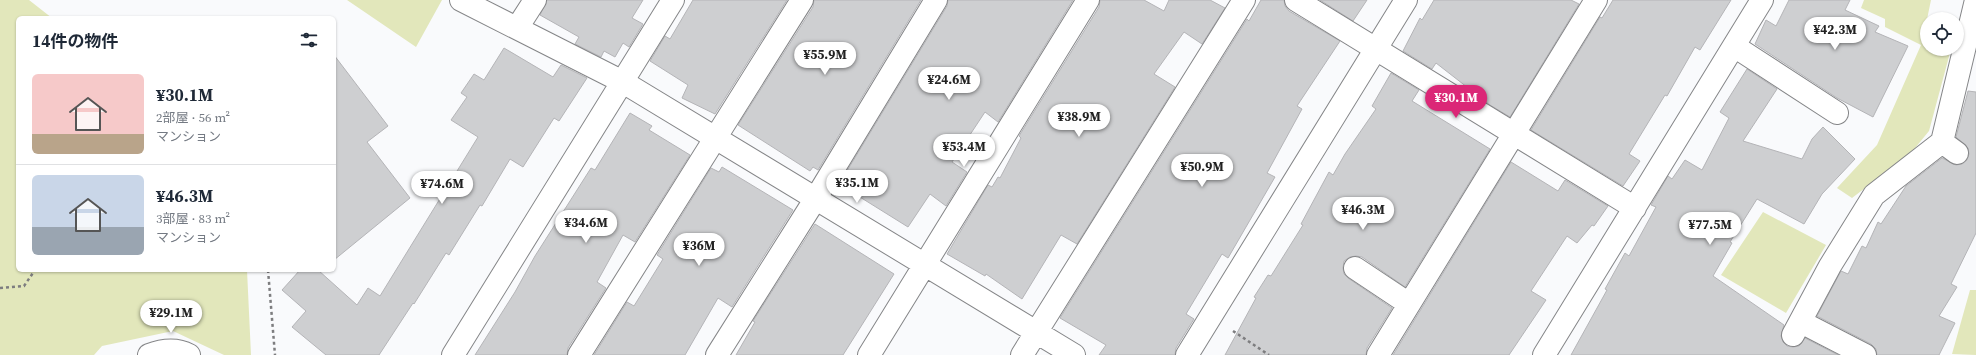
<!DOCTYPE html>
<html lang="ja">
<head>
<meta charset="utf-8">
<style>
  body { margin:0; font-family:"Source Serif 4","Noto Sans JP",serif; background:#f6f6f7; color:#1f2937; height:100vh; display:flex; flex-direction:column; font-size:15px; white-space:nowrap }
  * { box-sizing:border-box; margin:0 }
  p { font-size:13px; color:#747a83 }
  .icon { flex:none; width:22px; height:22px; fill:none; stroke:currentColor; stroke-width:2; stroke-linecap:round; stroke-linejoin:round }
  .map { position:relative; flex:1; overflow:hidden }
  .side { position:absolute; left:16px; top:16px; width:320px; height:256px; display:flex; flex-direction:column; background:#fff; border-radius:6px; box-shadow:0 1px 3px #0004 }
  .side>* { flex:none }
  .controls { position:absolute; left:1920px; top:12px; display:grid; gap:8px }
  .controls a { display:grid; place-items:center; width:44px; height:44px; border-radius:50%; background:#fff; box-shadow:0 1px 3px #0004; font-size:20px }
  .price { position:absolute; translate:-50% -34px; padding:0 9px; border-radius:14px; background:#fff; color:#222; font-size:13px; line-height:26px; filter:drop-shadow(0 1px 2px #0008) }
  .price::after { content:''; position:absolute; left:50%; top:24px; width:12px; height:9px; margin-left:-6px; background:inherit; clip-path:polygon(0 0,100% 0,50% 100%) }
  .price.selected { background:#db2777; color:#fff }
  ul { padding:0; list-style:none }
  li { display:flex; align-items:center; gap:12px; height:100px; padding:0 16px }
  li+li { border-top:1px solid #e0e1e3 }
  li span { display:grid; place-items:center; flex:none; width:112px; height:80px; border-radius:6px; color:#555 }
  li>.icon { margin-inline-start:auto }
  span .icon { width:48px; height:48px; fill:#fffc; stroke-width:1 }
  li b { font-size:17px }
  h2 { display:flex; justify-content:space-between; align-items:center; height:48px; padding:0 16px; font-size:17px }
  .map>svg:first-child { display:block }
</style>
</head>
<body>
<div class="map">
<svg width="1976" height="355" viewBox="0 0 1976 355">
  <rect width="100%" height="100%" fill="#f9fafc"/>
  <path fill="#e2e7bb" d="M0,0H29L52,18H18V270H247L251,355H224L173,331L102,346L94,355H0Z
    M347,0H442L416,47Z
    M1864,0H1931L1925,29H1927V49H1951L1929,131L1911,153L1852,198L1837,188L1877,145L1921,45L1885,27V19L1861,8Z
    M1763,212L1826,245L1786,313L1721,275Z
    M1970,290H1976V355L1952,354Z"/>
  <path fill="#cecfd1" stroke="#b4b4b7" d="M547,0H643L632,18L643,24L629,47L623,43L615,57L604,51L601,57L575,44L579,37L540,15Z
    M693,0H787L715,114L682,98L688,85L650,61L665,36L670,39Z
    M814,0H921L818,170L813,167L810,171L738,125L813,7Z
    M948,0H1073L998,122L985,112L952,162L967,172L946,206L930,194L908,227L839,184L947,6Z
    M1100,0H1144L1164,11L1169,0H1210L1225,8L1202,44L1184,32L1154,74L1175,87L1077,244L1061,235L1022,299L986,274L985,276L947,254L988,185L992,187L998,177L1000,178L1021,138L1019,136L1099,7Z
    M1261,0H1284L1285,6L1289,11L1340,41L1297,106L1302,109L1267,173L1275,177L1228,258L1222,254L1186,314L1194,319L1176,348L1175,355H1099L1106,345L1060,318L1247,19L1249,21Z
    M1320,0H1367L1353,21Z
    M1434,0H1571L1579,4L1510,117L1490,105L1436,63L1432,69L1403,51L1420,18L1422,20Z
    M1613,0H1731L1700,50L1695,47L1667,96L1665,95L1629,154L1640,161L1623,186L1531,130L1600,17L1602,18Z
    M1789,0H1850L1845,10L1879,26L1875,32L1908,46L1873,117L1837,98L1755,44L1766,20L1776,26Z
    M504,48L553,77L561,65L587,78L559,121L554,118L523,167L510,159L482,206L480,205L449,255L446,253L414,304L413,303L379,355H326L292,327L306,311L282,290L300,270H318L357,305L368,288L380,296L478,137L451,120L467,97L461,93L474,74L484,80Z
    M334,55L388,126L367,142L410,198L334,260Z
    M1747,69L1777,89L1743,141L1802,159L1812,139L1823,127L1855,159L1822,194L1804,224L1757,199L1730,242L1732,243L1713,276L1784,325L1781,336L1783,342L1787,346L1793,347L1799,346L1805,338L1838,355H1571L1607,290L1605,289L1625,253L1629,256L1656,207L1651,205L1668,176L1672,179L1685,160L1702,170L1729,118L1720,112Z
    M1391,73L1419,90L1412,101L1490,149L1405,287L1362,257L1356,256L1350,257L1344,261L1343,268L1344,274L1348,278L1392,308L1367,348L1366,355H1225L1256,298L1254,297L1268,275L1271,276L1303,225L1301,224L1329,172L1333,175L1345,154L1376,109L1372,106Z
    M1968,91L1976,92V233L1951,284L1957,287L1939,316L1955,323L1939,355H1877L1876,349L1871,344L1817,316L1841,271L1848,274L1862,246L1866,248L1878,222L1881,224L1906,186L1942,158L1956,165L1962,164L1967,160L1969,154L1968,148L1956,137Z
    M630,113L652,126L649,130L690,155L635,242L623,235L597,282L606,288L568,348L567,355H475L515,292L535,256L591,168L595,170Z
    M1511,162L1558,191L1565,180L1608,206L1594,226L1592,225L1577,243L1567,236L1531,291L1546,300L1509,355H1393Z
    M722,167L793,210L732,307L718,298L685,355H594L627,302L634,306L663,259L657,255L711,168L719,172Z
    M815,224L894,274L843,355H736L755,322L753,321Z"/>
  <g fill="none" stroke-linecap="round" stroke-linejoin="round">
    <defs>
      <path id="minor" d="M461,0L623,82L1074,355
        M1296,0L1635,208
        M517,28L535,0
        M1734,46L1837,113
        M1942,142L1957,153
        M1355,268L1409,304
        M1801,322L1865,355
        M1793,335L1830,266L1874,195L1942,142L1976,0
        M149,355C162,350 176,348 189,355
        M453,355L673,0
        M579,355L802,0
        M717,355L816,198L936,0
        M869,355L1088,0
        M1022,355L1244,0
        M1187,355L1406,0
        M1378,355L1596,0
        M1544,355L1762,0"/>
    </defs>
    <use href="#minor" stroke="#858688" stroke-width="24"/>
    <path stroke="#7d7d7f" stroke-width="2.5" stroke-dasharray="3 3" stroke-linecap="butt" d="M268,270L275,355
      M0,288L24,286L35,270
      M1233,331L1269,355"/>
    <use href="#minor" stroke="#fff" stroke-width="22"/>
  </g>
</svg>
<div class="controls">
<a><svg class="icon" aria-label="locate" viewBox="0 0 24 24"><circle cx="12" cy="12" r="6"/><path d="M12 2v4M12 18v4M2 12h4M18 12h4"/></svg></a>
</div>
<b class="price" style="left:1835px;top:51px">¥42.3M</b>
<b class="price" style="left:825px;top:76px">¥55.9M</b>
<b class="price" style="left:949px;top:101px">¥24.6M</b>
<b class="price selected" style="left:1456px;top:119px">¥30.1M</b>
<b class="price" style="left:1079px;top:138px">¥38.9M</b>
<b class="price" style="left:964px;top:168px">¥53.4M</b>
<b class="price" style="left:1202px;top:188px">¥50.9M</b>
<b class="price" style="left:857px;top:204px">¥35.1M</b>
<b class="price" style="left:442px;top:205px">¥74.6M</b>
<b class="price" style="left:1363px;top:231px">¥46.3M</b>
<b class="price" style="left:586px;top:244px">¥34.6M</b>
<b class="price" style="left:1710px;top:246px">¥77.5M</b>
<b class="price" style="left:699px;top:267px">¥36M</b>
<b class="price" style="left:171px;top:334px">¥29.1M</b>
<section class="side">
<h2>14件の物件<svg class="icon" aria-label="filters" viewBox="0 0 24 24"><path d="M4 7h16M4 17h16"/><circle cx="9" cy="7" r="2"/><circle cx="15" cy="17" r="2"/></svg></h2>
<ul>
<li><span style="background:linear-gradient(#f6c9c9 75%,#b9a48a 0)"><svg class="icon" aria-label="home" viewBox="0 0 24 24"><path d="M3 11l9-7 9 7M6 9v11h12V9"/></svg></span><div><b>¥30.1M</b><p>2部屋 · 56 m²</p><p>マンション</p></div></li>
<li><span style="background:linear-gradient(#c9d6e8 65%,#9aa5b1 0)"><svg class="icon" aria-label="home" viewBox="0 0 24 24"><path d="M3 11l9-7 9 7M6 9v11h12V9"/></svg></span><div><b>¥46.3M</b><p>3部屋 · 83 m²</p><p>マンション</p></div></li>
</ul>
</section>
</div>
</body>
</html>
